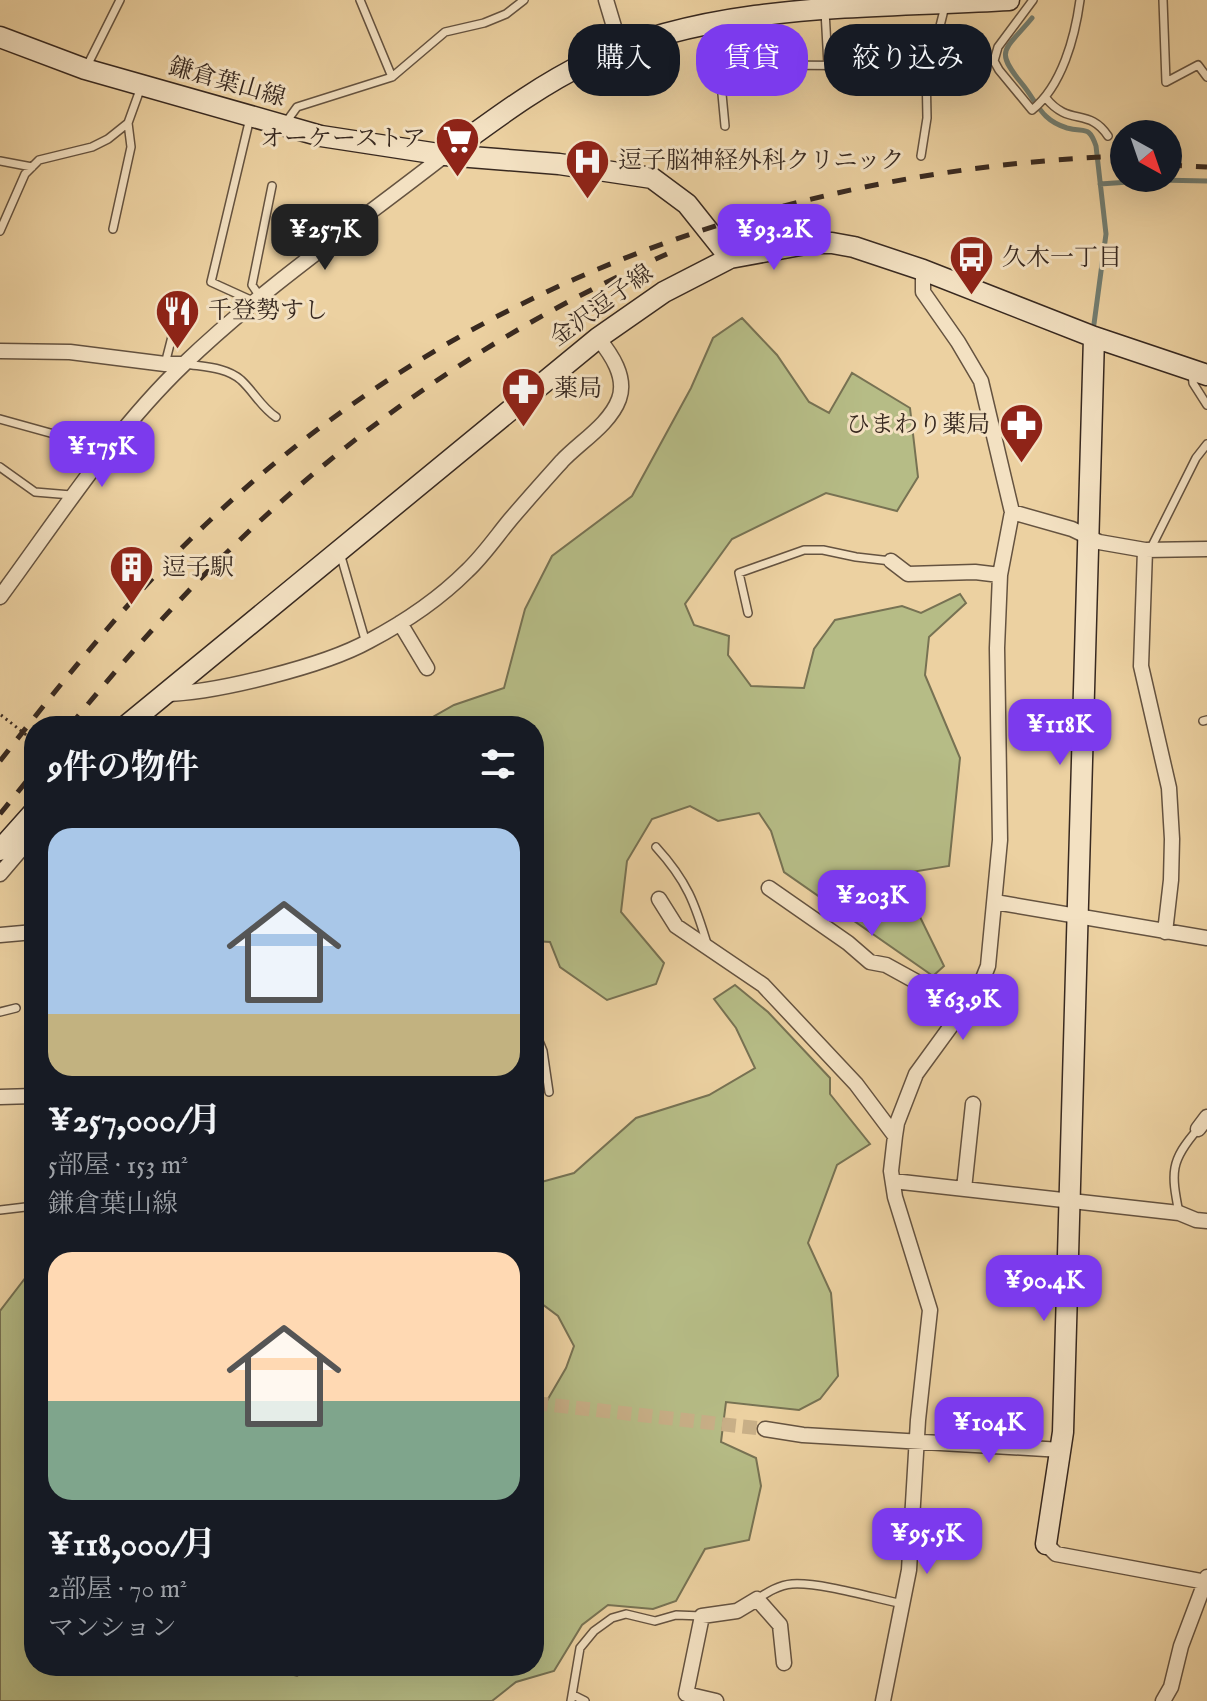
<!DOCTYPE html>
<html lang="ja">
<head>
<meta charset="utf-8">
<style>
  body { margin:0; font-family:"IM FELL English","Noto Serif JP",serif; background:#242831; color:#f1f3f6; height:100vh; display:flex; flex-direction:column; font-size:30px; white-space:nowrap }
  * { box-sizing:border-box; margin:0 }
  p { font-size:26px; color:#9ea1a6 }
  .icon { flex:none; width:44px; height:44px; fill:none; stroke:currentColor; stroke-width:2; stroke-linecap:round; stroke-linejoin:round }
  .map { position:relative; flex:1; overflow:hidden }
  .side { position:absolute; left:24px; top:716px; width:520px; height:960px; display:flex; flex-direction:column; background:#171b24; border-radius:32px; box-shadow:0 8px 32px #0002 }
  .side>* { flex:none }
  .banner { position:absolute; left:568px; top:24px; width:518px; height:72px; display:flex; gap:16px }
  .needle { width:52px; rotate:140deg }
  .controls { position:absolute; left:1110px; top:120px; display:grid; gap:16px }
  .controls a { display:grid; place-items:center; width:72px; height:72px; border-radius:50%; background:#171b24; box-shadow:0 8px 32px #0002; font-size:40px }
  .price { position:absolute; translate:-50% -68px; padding:0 18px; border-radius:16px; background:#7c3aed; color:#fff; font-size:26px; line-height:52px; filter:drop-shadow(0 2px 4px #0008) }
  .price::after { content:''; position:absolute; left:50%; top:48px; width:24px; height:18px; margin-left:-12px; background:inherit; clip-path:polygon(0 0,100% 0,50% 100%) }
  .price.current { background:#222; color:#fff }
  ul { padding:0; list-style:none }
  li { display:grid; align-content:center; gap:16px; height:424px; padding:0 24px }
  li span { display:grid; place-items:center; height:248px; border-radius:24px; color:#555 }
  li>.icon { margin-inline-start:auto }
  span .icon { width:144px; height:144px; fill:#fffc; stroke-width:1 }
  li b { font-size:34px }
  h2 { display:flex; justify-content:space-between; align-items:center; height:96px; padding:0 24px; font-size:34px }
  .tag { padding:0 28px; border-radius:32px; background:#171b24; box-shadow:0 8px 32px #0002; font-size:28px; line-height:72px }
  .tag.current { background:#7c3aed; color:#fff }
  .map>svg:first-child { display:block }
</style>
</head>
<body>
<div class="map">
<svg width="1207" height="1701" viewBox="0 0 1207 1701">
  <rect width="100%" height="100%" fill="#ecd1a1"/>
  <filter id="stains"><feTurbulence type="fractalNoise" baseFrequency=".0025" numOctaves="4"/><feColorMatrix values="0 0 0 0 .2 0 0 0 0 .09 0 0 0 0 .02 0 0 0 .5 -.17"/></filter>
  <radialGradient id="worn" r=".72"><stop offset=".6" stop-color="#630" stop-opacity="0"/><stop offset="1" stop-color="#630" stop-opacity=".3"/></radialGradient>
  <path fill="#b6bc86" stroke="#777253" stroke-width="2" d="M742,318L777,355L809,402L829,413L852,373L910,408L918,477L897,511L826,493L732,539L685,604L694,625L729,636L728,655L751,686L804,688L814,649L835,620L902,606L921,613L960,594L966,603L929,637L925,675L960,758L949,866L899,874L944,966L933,976L784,872L771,831L759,813L718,821L690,806L652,819L627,861L621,912L664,963L656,984L607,1000L560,967L550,942L534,941V726H417L454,705L504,688L525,609L552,556L632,496L691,388L713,338Z
    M735,985L768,1012L830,1078V1094L870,1144L837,1165L808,1243L831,1293L838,1376L820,1399L799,1410L726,1402L721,1442L756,1458L761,1486L749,1540L705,1549L676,1601L653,1609L608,1605L582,1625L554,1671L516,1682L492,1701H0V1311L26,1277L34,1273V1666H262L297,1676L312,1666H534V1423L566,1368L574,1346L558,1316L534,1298V1184L574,1173L636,1118L709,1095L755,1068L736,1028L714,999Z"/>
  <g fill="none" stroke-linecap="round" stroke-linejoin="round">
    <path stroke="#727e72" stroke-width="5" d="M1032,18C1005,51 993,49 1023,85C1038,104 1041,120 1067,128C1085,133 1089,125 1096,146L1106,234L1094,324
      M1100,184L1158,180L1207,181"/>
    <path stroke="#c8af87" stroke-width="14" stroke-dasharray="14 7" stroke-linecap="butt" d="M534,1403L765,1429"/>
    <defs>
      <path id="lane" d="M360,0L392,77
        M1033,0L998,47L994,61L999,70L1032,110C1062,86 1075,37 1080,0
        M1163,0L1166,82L1198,65L1207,77
        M825,11L828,65
        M729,24L731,58L750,65L926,66L994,61
        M87,66L120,0
        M930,66L945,6
        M1046,98C1069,127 1089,107 1108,136
        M250,118L211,282L255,302
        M284,125L297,107L392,77L445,32L484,23L506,14L524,0
        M725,126L719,62L731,58
        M921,156L927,118L926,66
        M0,161L32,167
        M113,229L131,147L128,123
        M0,231L25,174L39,160L92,147L108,139L128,123L141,87
        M261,298L252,285L272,186
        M165,364L179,309
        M186,364C204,367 226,367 241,380C254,392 261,407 276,417
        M1192,374L1193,383L1207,405
        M0,419L108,449
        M0,467L35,492L71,495
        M1150,550L1196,458L1207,444
        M340,553L366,643
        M748,613L739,573L804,550H823L856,557L891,561
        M1203,721L1207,720
        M656,847C687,881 695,903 708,947
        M0,1012L16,1008
        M534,1029L543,1051L549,1092
        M0,1210L34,1206
        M1179,1213C1171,1172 1170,1161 1198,1129
        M757,1599C768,1592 779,1585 792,1584C820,1582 874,1598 903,1604
        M573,1695L585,1701
        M571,1701L580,1648L594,1631L612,1618L626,1614L655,1621L676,1615L702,1616"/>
      <path id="street" d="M606,0L621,50
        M0,351L70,352L165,364H184
        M1012,512L1072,529L1099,542L1145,550L1207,549
        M1145,550L1141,666L1169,788L1172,839L1171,880L1165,932
        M891,561L908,574L975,572L1000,575
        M0,597C59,517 113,432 184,364C264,287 358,223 445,155
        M400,623L427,668
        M164,694C216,693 324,666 369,641C405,622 438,600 467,571C483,556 496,537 510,520C527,500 545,480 562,461C580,442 610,424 619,399C627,377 611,354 598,338
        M0,874L34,834
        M769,888L848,943L870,962L886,965L946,998L967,1004
        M659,899L676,926L763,985L856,1084L895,1136
        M995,902L1207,938
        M0,935L34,932
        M0,1097L34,1096
        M1198,1129L1207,1117
        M893,1181L1179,1213L1196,1220L1207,1221
        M964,1189L973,1104
        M765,1429L803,1435L1062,1450
        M1046,1544L1056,1554L1206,1582
        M716,1701L686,1694L702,1616L737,1611L757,1599L780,1625L784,1663
        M883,1701L909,1570L918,1420L930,1310L895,1197L891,1171L895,1136L897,1123L916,1074L967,1004L982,981L988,966L1000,840L997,648L1000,575L1012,512L981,381L958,342L923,292V270
        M1163,1701L1171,1687L1181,1646L1207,1577"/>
      <path id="secondary" d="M0,37L85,69L321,136L445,155L559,164L652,178L687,204L730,258
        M445,155C491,122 536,87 588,62C714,2 872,8 1009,0
        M126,726L598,338L664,292L730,258L811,243H832L854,247L923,270L1094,337L1207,375
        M0,850L34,812
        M1046,1544L1063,1432L1094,337"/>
    </defs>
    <use href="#lane" stroke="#655340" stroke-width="10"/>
    <use href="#street" stroke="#655340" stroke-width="17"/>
    <use href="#secondary" stroke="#382920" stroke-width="23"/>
    <use href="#lane" stroke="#f3e1c2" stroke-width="7"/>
    <use href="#street" stroke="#f3e1c2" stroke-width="14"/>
    <use href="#secondary" stroke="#f3e1c2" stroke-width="20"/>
    <path stroke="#382920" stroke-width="5" stroke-dasharray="14 14" stroke-linecap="butt" d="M1168,165L1207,167
      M70,726C239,517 420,363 667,254
      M0,761C65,678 129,598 205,525C454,287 783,169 1124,156
      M0,814L34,772"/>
    <path stroke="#382920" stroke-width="3" stroke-dasharray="2 4" stroke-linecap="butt" d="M1,715L34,741"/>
  </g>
  <defs>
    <symbol id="supermarket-pin" viewBox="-11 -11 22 30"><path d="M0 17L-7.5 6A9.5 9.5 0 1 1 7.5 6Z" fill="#8f2418" stroke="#f3e1c2"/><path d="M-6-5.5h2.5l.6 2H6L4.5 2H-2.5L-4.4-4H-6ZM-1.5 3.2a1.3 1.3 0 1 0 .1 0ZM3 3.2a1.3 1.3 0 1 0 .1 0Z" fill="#fff"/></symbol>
    <symbol id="hospital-pin" viewBox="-11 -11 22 30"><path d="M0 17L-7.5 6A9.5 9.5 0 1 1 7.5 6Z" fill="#8f2418" stroke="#f3e1c2"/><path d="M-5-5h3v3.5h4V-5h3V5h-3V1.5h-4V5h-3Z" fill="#fff"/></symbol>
    <symbol id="bus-pin" viewBox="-11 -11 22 30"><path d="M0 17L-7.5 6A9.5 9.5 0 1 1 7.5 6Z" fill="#8f2418" stroke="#f3e1c2"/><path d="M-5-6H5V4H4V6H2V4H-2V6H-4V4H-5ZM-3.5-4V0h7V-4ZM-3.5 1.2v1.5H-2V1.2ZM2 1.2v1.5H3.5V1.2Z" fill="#fff"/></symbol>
    <symbol id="restaurant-pin" viewBox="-11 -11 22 30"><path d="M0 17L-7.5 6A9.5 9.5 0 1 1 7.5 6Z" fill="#8f2418" stroke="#f3e1c2"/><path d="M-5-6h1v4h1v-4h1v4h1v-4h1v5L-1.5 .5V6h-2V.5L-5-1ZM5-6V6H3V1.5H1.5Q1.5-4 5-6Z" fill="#fff"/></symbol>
    <symbol id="pharmacy-pin" viewBox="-11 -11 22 30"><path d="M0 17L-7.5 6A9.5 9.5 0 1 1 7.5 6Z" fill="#8f2418" stroke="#f3e1c2"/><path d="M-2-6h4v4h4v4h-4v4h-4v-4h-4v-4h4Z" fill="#fff"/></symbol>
    <symbol id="building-pin" viewBox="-11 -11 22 30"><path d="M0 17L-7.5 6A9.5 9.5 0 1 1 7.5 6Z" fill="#8f2418" stroke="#f3e1c2"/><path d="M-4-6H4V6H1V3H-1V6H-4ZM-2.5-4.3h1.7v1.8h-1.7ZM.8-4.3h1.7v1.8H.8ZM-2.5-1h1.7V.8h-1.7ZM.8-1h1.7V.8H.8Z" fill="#fff"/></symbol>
  </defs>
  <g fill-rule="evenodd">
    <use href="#supermarket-pin" x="432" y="114" width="51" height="69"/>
    <use href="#hospital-pin" x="562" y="136" width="51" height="69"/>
    <use href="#bus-pin" x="946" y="232" width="51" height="69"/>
    <use href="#restaurant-pin" x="152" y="286" width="51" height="69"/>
    <use href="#pharmacy-pin" x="498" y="364" width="51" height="69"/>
    <use href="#pharmacy-pin" x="996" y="400" width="51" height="69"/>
    <use href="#building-pin" x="106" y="542" width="51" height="69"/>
  </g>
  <g text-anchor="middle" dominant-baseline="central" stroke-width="6" stroke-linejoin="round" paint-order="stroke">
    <g font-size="24" fill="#382920" stroke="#f3e1c2">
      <text transform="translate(227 83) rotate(16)">鎌倉葉山線</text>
      <text transform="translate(602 306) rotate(-36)">金沢逗子線</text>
    </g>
    <g font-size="24" fill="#382920" stroke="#f3e1c2" text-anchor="start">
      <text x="426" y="139" text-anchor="end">オーケーストア</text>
      <text x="618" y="161">逗子脳神経外科クリニック</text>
      <text x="1002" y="258">久木一丁目</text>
      <text x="208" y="311">千登勢すし</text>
      <text x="554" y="389">薬局</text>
      <text x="990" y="425" text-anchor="end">ひまわり薬局</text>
      <text x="162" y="568">逗子駅</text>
    </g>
  </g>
  <rect width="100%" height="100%" filter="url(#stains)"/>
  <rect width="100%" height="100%" fill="url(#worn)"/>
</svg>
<div class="controls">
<a><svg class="needle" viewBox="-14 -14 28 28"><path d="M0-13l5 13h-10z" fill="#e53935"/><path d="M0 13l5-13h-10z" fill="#9ea1a6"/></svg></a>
</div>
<b class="price current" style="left:325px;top:272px">¥257K</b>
<b class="price" style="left:774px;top:272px">¥93.2K</b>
<b class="price" style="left:102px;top:489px">¥175K</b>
<b class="price" style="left:1060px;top:767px">¥118K</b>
<b class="price" style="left:872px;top:938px">¥203K</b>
<b class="price" style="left:963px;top:1042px">¥63.9K</b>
<b class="price" style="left:1044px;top:1323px">¥90.4K</b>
<b class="price" style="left:989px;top:1465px">¥104K</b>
<b class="price" style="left:927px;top:1576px">¥95.5K</b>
<div class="banner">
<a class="tag">購入</a>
<a class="tag current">賃貸</a>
<a class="tag">絞り込み</a>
</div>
<section class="side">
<h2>9件の物件<svg class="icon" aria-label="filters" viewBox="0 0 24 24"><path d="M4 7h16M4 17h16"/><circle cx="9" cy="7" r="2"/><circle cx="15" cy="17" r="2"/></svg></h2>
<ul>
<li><span style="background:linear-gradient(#a9c7e8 75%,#c2b280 0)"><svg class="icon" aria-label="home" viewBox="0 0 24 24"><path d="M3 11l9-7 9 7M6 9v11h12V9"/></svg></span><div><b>¥257,000/月</b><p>5部屋 · 153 m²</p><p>鎌倉葉山線</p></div></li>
<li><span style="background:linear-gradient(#ffd9b3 60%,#7fa58c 0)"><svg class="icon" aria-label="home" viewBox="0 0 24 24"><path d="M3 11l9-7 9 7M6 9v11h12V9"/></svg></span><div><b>¥118,000/月</b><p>2部屋 · 70 m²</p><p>マンション</p></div></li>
</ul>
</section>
</div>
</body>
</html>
